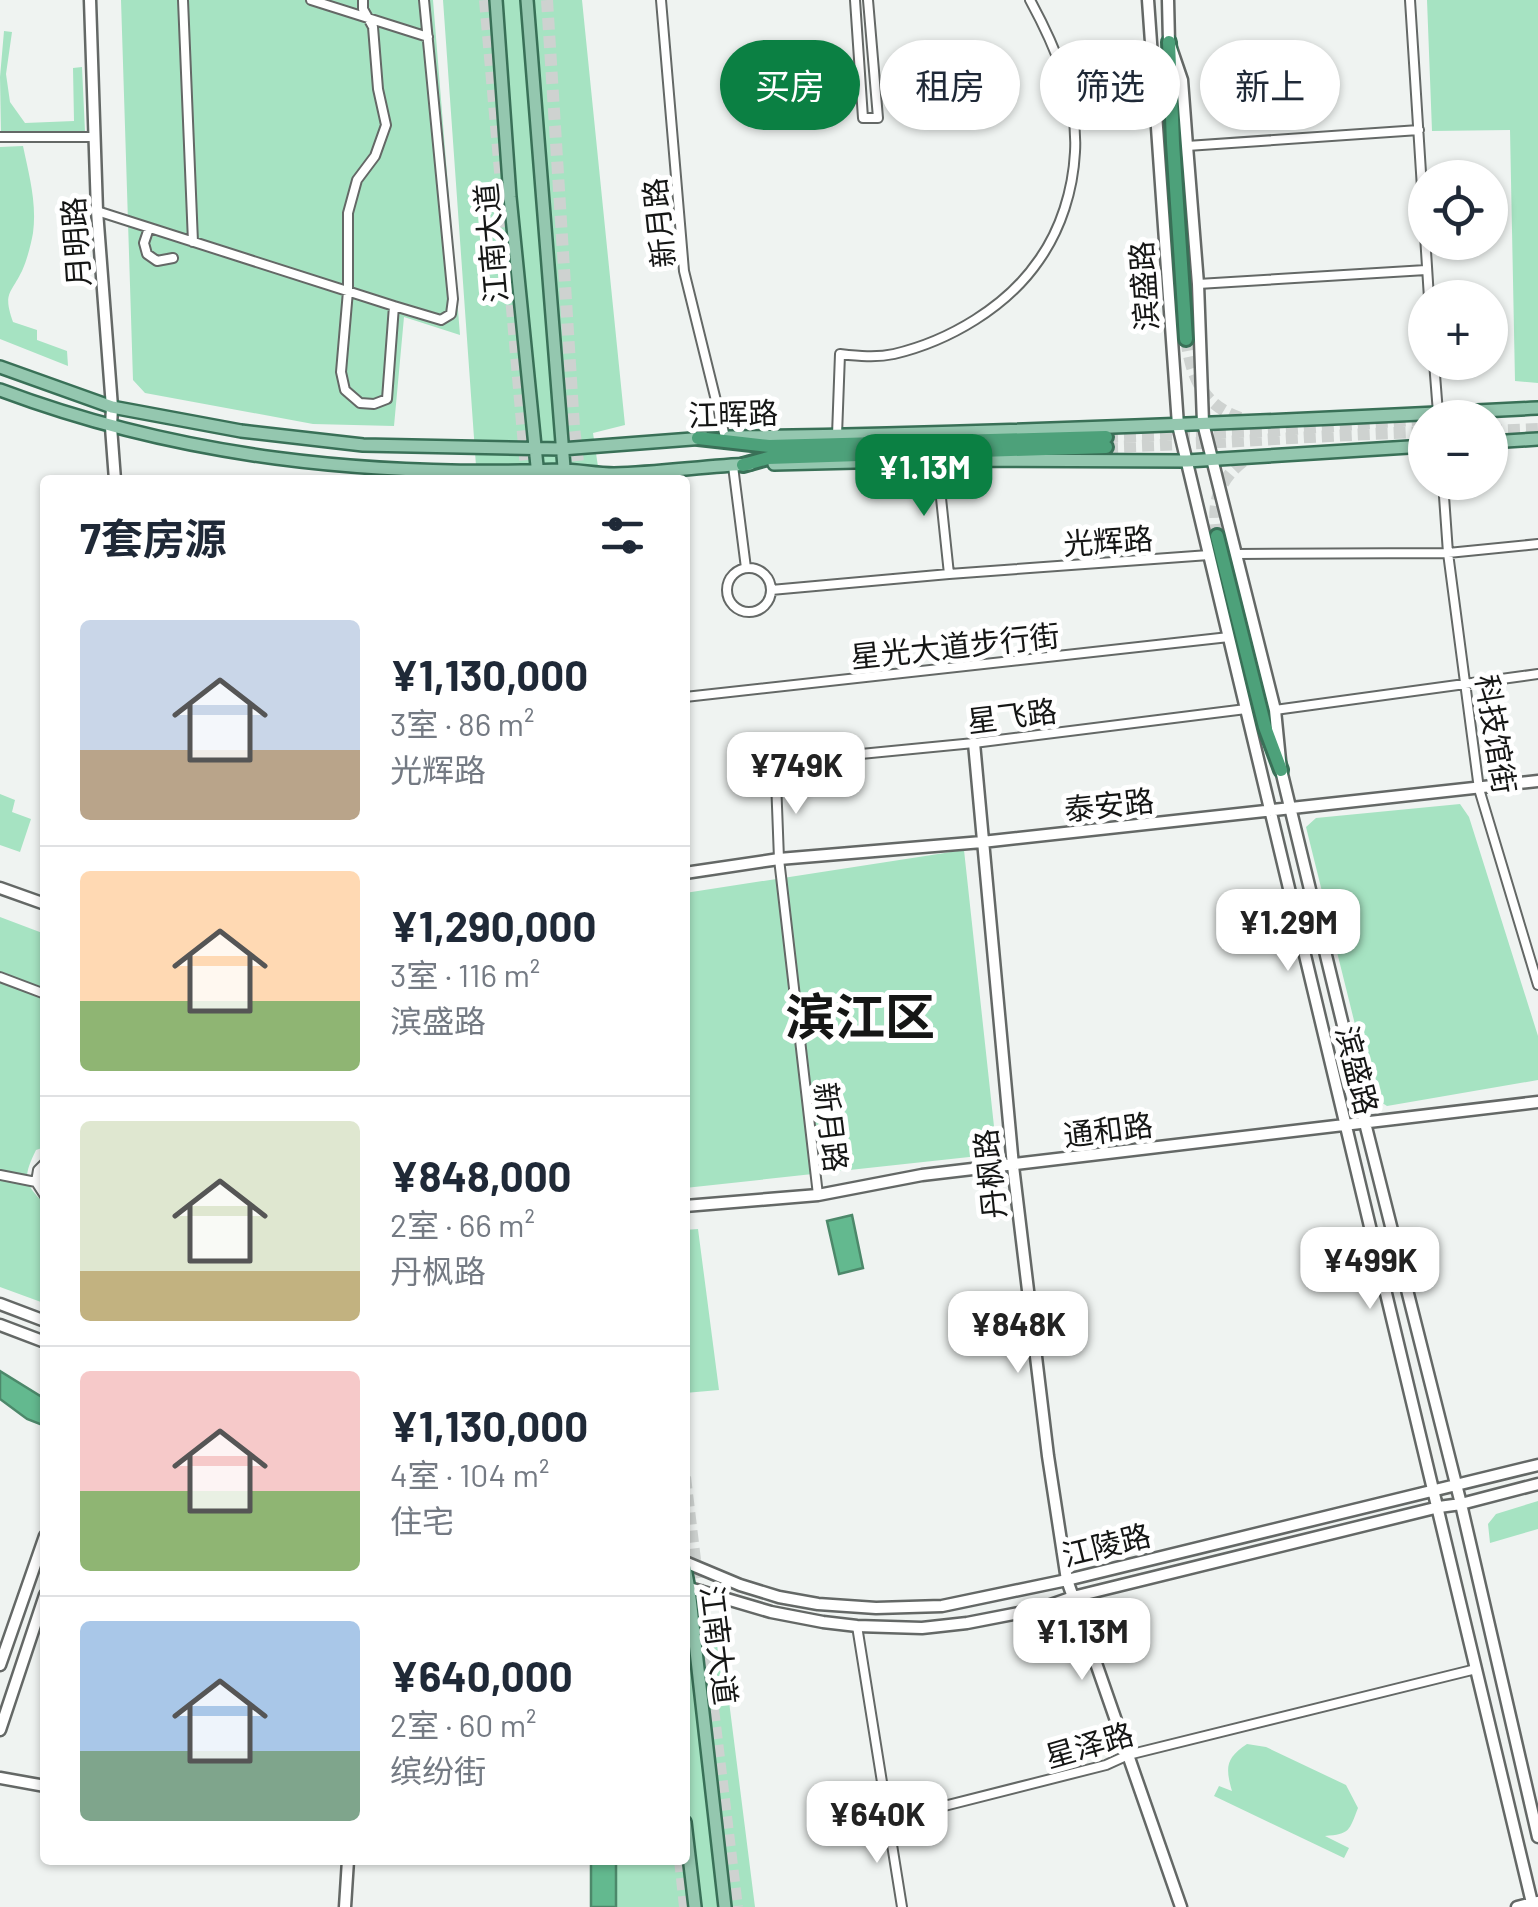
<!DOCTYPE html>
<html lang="zh">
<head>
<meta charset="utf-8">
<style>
  body { margin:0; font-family:Barlow,"Noto Sans SC",sans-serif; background:#f6f6f7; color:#1f2937; height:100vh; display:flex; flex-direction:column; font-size:38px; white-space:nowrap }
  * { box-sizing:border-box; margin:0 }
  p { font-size:32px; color:#747a83 }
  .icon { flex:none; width:55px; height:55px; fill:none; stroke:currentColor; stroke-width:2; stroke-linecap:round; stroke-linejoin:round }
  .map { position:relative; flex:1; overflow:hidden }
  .sheet { position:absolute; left:40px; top:475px; width:650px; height:1390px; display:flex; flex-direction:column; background:#fff; border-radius:10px; box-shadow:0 2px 8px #0004 }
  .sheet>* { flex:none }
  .top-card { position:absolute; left:720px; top:40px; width:668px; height:90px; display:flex; gap:20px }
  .buttons { position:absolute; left:1408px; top:160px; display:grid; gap:20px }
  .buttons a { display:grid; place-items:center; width:100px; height:100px; border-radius:50%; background:#fff; box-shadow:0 2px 8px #0004; font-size:50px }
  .price { position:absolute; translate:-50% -85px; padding:0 22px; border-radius:20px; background:#fff; color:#222; font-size:32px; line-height:65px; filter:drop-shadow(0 2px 5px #0008) }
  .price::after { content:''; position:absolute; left:50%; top:60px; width:30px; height:22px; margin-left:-15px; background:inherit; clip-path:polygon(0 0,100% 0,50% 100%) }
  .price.selected { background:#0b8043; color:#fff }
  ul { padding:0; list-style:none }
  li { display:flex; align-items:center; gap:30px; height:250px; padding:0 40px }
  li+li { border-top:2px solid #e0e1e3 }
  li span { display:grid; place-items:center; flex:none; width:280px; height:200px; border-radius:10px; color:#555 }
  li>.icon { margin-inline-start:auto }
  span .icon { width:120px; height:120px; fill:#fffc; stroke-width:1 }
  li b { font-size:42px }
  h2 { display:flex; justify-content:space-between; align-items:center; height:120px; padding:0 40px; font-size:42px }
  .tag { padding:0 35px; border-radius:45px; background:#fff; box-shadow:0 2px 8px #0004; font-size:35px; line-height:90px }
  .tag.selected { background:#0b8043; color:#fff }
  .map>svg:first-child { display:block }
</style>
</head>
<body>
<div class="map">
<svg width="1538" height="1907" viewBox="0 0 1538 1907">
  <rect width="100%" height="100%" fill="#eff3f1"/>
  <path fill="#a6e3c2" d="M121,0H433L460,335L404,317L394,426L313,424L145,393L133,380Z
    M443,0H582L625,425L593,433L600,480H477Z
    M1427,0H1538V383L1515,381L1510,130L1432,131Z
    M4,31L12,32L6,74L10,102L25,123L74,121L73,68L82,67L85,132L1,133L0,77Z
    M23,146C29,175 37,203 33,233C31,244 27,260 22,271C10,295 3,293 13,322L37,330V340L67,351L68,366L0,339V147Z
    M0,794L15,800L12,812L31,819L20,852L0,845Z
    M1460,804L1469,817L1538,1036V1080L1387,1106L1373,1097L1306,827L1316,818Z
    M964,850L997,1154L685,1188V893Z
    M0,917L45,934V1147L36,1150C23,1177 23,1183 45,1204L41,1302L0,1287Z
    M698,1229L719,1390L685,1393V1230Z
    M1538,1501V1529L1490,1543L1488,1524L1496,1514Z
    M685,1633L721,1638L755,1907H612V1860H685Z
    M1247,1744L1266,1747L1346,1785L1358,1808C1349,1831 1350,1834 1325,1836L1349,1848L1344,1858L1214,1796L1219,1786L1232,1791C1225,1767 1226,1758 1247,1744Z"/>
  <path fill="#63b98f" stroke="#4c886a" stroke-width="2.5" d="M852,1215L863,1268L839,1274L827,1221Z
    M0,1371L45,1399V1426L27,1419L0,1399Z
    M591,1860H616V1907H591Z"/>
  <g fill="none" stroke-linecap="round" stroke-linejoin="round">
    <path stroke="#ced2d0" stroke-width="12" stroke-dasharray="12 6" stroke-linecap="butt" d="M485,0L527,480
      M547,0L574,427L580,480
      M1186,339C1192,381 1205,410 1251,421
      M1490,431L1538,429
      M1106,437L1267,431L1425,419
      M1106,447C1213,444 1319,435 1425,432
      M1217,536C1211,498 1220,476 1253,454
      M685,1477L737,1907
      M680,1860L685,1907"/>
    <defs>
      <path id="street" d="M183,0L193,242
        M311,0L428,37
        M363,0V9L373,27L378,89L386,125L375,156L357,180L348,213V291L341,372L345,390L360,403L374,404L387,399L394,306L441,320L451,314L453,299L424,0
        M661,0L684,271L725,437
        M855,0L863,118H878L868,0
        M1410,0L1429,298
        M0,137H94
        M1187,146L1419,130
        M97,211L394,306
        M149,228L144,243L147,254L157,261L173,258
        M1198,284L1426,270
        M1434,362L1438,413
        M837,435L840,354C858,356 876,358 894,354C949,341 1007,307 1039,260C1061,229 1073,190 1075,152C1078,99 1055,46 1030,0
        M937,460L949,574
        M733,466L746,568
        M1443,482L1448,553L1479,789L1538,985
        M1237,554L1448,553L1538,544
        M727 590a22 22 0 1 1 44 0a22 22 0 1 1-44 0Z
        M771,590L949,574L1209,555
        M685,697L1229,637
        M1275,710L1538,674
        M0,977L45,994
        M45,1163L38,1170L36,1182L45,1196
        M0,1175L36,1182
        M818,1195L779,859L776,780L784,767L799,760L974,743L1246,709
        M857,1626L902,1907
        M889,1820L1106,1765L1128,1755L1476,1669"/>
      <path id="secondary" d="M90,0L97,211L112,407L111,427L115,480
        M1148,0L1178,425L1533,1907
        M1168,0L1169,42L1182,80L1187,146L1198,284L1203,423L1275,710L1281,770L1357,1083L1365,1123L1461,1504L1538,1837
        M974,743L1013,1166L1048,1456L1067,1580L1181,1907
        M685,873L779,859L982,842L1538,781
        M0,888L45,904
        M685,1206L818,1195L922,1175L1538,1102
        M0,1304L45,1321
        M0,1325L45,1342
        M685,1562L740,1585L779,1597L818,1604L876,1608L942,1606L1067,1580L1538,1465
        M686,1587L771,1612L823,1622L857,1626L922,1628L967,1623L1039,1609L1073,1597L1439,1507L1461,1504L1538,1484
        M0,1665L45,1536
        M0,1730L45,1595
        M0,1778L45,1786
        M345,1907L348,1860
        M1517,1907L1537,1902"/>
      <path id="primary" d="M496,0L510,197L538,476
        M527,0L565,480
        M0,367L112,407L241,431L363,445L561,449L705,438
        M0,390C181,458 368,477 561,470C578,470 596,474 614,474C659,473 705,466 750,464
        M729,437C999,433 1268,422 1538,408
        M1490,442L1538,439
        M774,464L937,460L1187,461L1425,446
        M685,1568L689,1589L725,1907
        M685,1822L695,1907"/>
      <path id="highway" d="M1169,42L1173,143L1186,339
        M698,438L769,446L1106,437
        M743,465L768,458L1106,447
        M1217,536L1265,727L1281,770"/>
    </defs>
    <use href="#street" stroke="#646866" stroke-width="12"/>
    <use href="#secondary" stroke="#646866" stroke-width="15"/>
    <use href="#primary" stroke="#397057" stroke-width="16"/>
    <use href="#highway" stroke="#397057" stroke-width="18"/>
    <use href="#street" stroke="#fff" stroke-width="8"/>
    <use href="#secondary" stroke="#fff" stroke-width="10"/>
    <use href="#primary" stroke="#94c7af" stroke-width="11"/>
    <use href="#highway" stroke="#4da17a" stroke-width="12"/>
  </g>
  <g text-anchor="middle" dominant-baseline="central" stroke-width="10" stroke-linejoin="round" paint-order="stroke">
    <g font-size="30" fill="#151615" stroke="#fff">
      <text transform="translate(658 223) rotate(-96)">新月路</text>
      <text transform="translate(75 242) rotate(-94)">月明路</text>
      <text transform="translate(490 243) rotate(-95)">江南大道</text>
      <text transform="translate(1143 286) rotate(-94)">滨盛路</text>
      <text transform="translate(733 413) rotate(-2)">江晖路</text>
      <text transform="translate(1108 540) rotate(-4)">光辉路</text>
      <text transform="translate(955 645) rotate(-6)">星光大道步行街</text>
      <text transform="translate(1012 715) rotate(-7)">星飞路</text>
      <text transform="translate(1497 734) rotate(81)">科技馆街</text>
      <text transform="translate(1109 804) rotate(-6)">泰安路</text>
      <text transform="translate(1358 1070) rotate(76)">滨盛路</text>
      <text transform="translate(832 1127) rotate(83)">新月路</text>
      <text transform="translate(1108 1129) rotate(-7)">通和路</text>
      <text transform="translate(989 1174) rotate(-96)">丹枫路</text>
      <text transform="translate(1106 1544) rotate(-14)">江陵路</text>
      <text transform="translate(720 1645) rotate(83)">江南大道</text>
      <text transform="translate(1089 1744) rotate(-16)">星泽路</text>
    </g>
    <g font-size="50" font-weight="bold" fill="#151615" stroke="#fff">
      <text x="860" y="1015">滨江区</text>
    </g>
  </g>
</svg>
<div class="buttons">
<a><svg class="icon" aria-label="locate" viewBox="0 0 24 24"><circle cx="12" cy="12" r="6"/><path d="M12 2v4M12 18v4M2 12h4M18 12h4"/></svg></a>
<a>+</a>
<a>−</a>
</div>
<b class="price selected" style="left:924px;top:519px">¥1.13M</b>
<b class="price" style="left:796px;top:817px">¥749K</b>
<b class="price" style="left:1288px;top:974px">¥1.29M</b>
<b class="price" style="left:1370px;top:1312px">¥499K</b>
<b class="price" style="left:1018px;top:1376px">¥848K</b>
<b class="price" style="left:1082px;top:1683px">¥1.13M</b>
<b class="price" style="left:877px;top:1866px">¥640K</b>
<div class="top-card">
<a class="tag selected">买房</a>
<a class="tag">租房</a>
<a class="tag">筛选</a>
<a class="tag">新上</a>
</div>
<section class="sheet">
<h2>7套房源<svg class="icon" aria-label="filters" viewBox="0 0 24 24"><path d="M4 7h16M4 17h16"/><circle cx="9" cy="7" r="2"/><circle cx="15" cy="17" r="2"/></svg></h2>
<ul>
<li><span style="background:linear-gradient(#c9d6e8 65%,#b9a48a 0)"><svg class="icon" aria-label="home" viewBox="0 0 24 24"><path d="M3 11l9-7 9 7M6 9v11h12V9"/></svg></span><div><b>¥1,130,000</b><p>3室 · 86 m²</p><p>光辉路</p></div></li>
<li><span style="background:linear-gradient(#ffd9b3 65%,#8fb573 0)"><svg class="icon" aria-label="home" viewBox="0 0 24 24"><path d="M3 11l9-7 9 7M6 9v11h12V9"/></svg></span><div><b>¥1,290,000</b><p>3室 · 116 m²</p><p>滨盛路</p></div></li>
<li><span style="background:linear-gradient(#dfe7d0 75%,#c2b280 0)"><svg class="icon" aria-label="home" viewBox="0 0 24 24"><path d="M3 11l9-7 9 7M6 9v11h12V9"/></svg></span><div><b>¥848,000</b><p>2室 · 66 m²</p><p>丹枫路</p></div></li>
<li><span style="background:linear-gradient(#f6c9c9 60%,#8fb573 0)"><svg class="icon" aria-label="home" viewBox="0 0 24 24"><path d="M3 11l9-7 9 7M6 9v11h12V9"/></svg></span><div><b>¥1,130,000</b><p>4室 · 104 m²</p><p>住宅</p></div></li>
<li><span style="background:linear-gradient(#a9c7e8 65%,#7fa58c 0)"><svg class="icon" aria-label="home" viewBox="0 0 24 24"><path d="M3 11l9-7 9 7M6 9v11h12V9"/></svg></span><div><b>¥640,000</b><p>2室 · 60 m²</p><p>缤纷街</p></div></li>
</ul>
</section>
</div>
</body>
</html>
